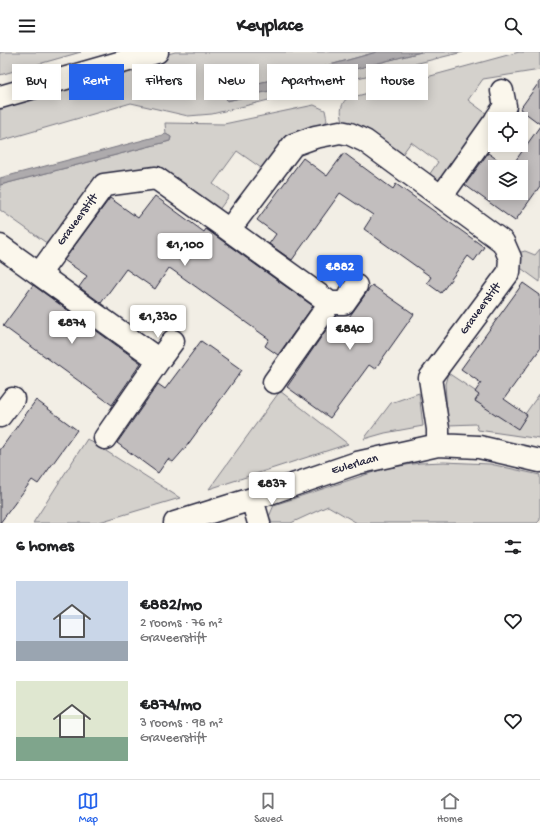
<!DOCTYPE html>
<html lang="en">
<head>
<meta charset="utf-8">
<style>
  body { margin:0; font-family:"Gochi Hand",sans-serif; background:#f2f2f2; color:#202124; height:100vh; display:flex; flex-direction:column; font-size:15px; white-space:nowrap }
  * { box-sizing:border-box; margin:0 }
  p { font-size:13px; color:#757577 }
  .icon { flex:none; width:22px; height:22px; fill:none; stroke:currentColor; stroke-width:2; stroke-linecap:round; stroke-linejoin:round }
  .map { position:relative; height:471px; overflow:hidden }
  .details { display:flex; flex-direction:column; background:#fff; flex:1 }
  .details>* { flex:none }
  .hud { position:absolute; left:12px; top:12px; width:516px; height:36px; display:flex; gap:8px }
  .tools { position:absolute; left:488px; top:60px; display:grid; gap:8px }
  .tools a { display:grid; place-items:center; width:40px; height:40px; border-radius:0px; background:#fff; box-shadow:0 2px 10px #0003; font-size:20px }
  .price { position:absolute; translate:-50% -34px; padding:0 9px; border-radius:4px; background:#fff; color:#222; font-size:13px; line-height:26px; filter:drop-shadow(0 1px 2px #0008) }
  .price::after { content:''; position:absolute; left:50%; top:24px; width:12px; height:9px; margin-left:-6px; background:inherit; clip-path:polygon(0 0,100% 0,50% 100%) }
  .price.selected { background:#2563eb; color:#fff }
  ul { padding:0; list-style:none }
  li { display:flex; align-items:center; gap:12px; height:100px; padding:0 16px }
  li span { display:grid; place-items:center; flex:none; width:112px; height:80px; border-radius:0px; color:#555 }
  li>.icon { margin-inline-start:auto }
  span .icon { width:48px; height:48px; fill:#fffc; stroke-width:1 }
  li b { font-size:17px }
  h2 { display:flex; justify-content:space-between; align-items:center; height:48px; padding:0 16px; font-size:17px }
  .tag { padding:0 14px; border-radius:0px; background:#fff; box-shadow:0 2px 10px #0003; font-size:14px; line-height:36px }
  .tag.selected { background:#2563eb; color:#fff }
  header { display:flex; justify-content:space-between; align-items:center; height:52px; padding:0 16px; background:#fff; font-size:18px; font-weight:700 }
  .tab-bar { display:flex; justify-content:space-around; align-items:center; height:56px; border-top:1px solid #e0e0e0; background:#fff; font-size:11px; color:#757577 }
  .tab-bar a { display:grid; justify-items:center; gap:2px }
  .tab-bar .selected { color:#2563eb }
  .map>svg:first-child { display:block }
</style>
</head>
<body>
<header><svg class="icon" aria-label="menu" viewBox="0 0 24 24"><path d="M4 6h16M4 12h16M4 18h16"/></svg>Keyplace<svg class="icon" aria-label="search" viewBox="0 0 24 24"><circle cx="10" cy="10" r="6"/><path d="M15 15l6 6"/></svg></header>
<div class="map">
<svg width="540" height="471" viewBox="0 0 540 471">
  <rect width="100%" height="100%" fill="#f2eee5"/>
  <filter id="ink" filterUnits="userSpaceOnUse"><feTurbulence type="fractalNoise" baseFrequency=".025" numOctaves="2"/><feDisplacementMap in="SourceGraphic" scale="8" xChannelSelector="R" yChannelSelector="G"/><feConvolveMatrix kernelMatrix="1 2 1 2 8 2 1 2 1" color-interpolation-filters="sRGB"/></filter>
  <g filter="url(#ink)">
    <path fill="#d4d1cc" stroke="#7b7a84" d="M0,0H81L0,23Z
      M175,0H377L301,21L225,39L227,49L290,34L421,0H463L212,62L188,64L131,51L0,89V51Z
      M519,0H540V18L483,27L468,48L487,62L441,129L429,123L438,110L411,90L401,104L344,71C340,62 340,54 346,47Z
      M314,53L325,58L327,68L323,76L264,118L237,99L213,132L229,144L218,159L124,120L48,192L0,158V133L170,89L171,85L166,82L165,71L224,72Z
      M540,197V230L518,214V201L525,199L535,203Z
      M448,321L520,369L540,341V387L478,378L476,372L448,373L445,332Z
      M280,339L348,392L209,437Z
      M419,341L423,374L385,381L364,387L391,351Z
      M87,387L180,446L96,471H33Z
      M444,410L490,412L540,423V468L537,471H357L328,454L291,471H270L268,467L274,453L386,416L420,411Z"/>
    <path fill="#aeabad" stroke="#76747f" d="M377,0H421L290,34L227,49L224,39L301,21Z
      M166,82L171,85L170,89L0,133V126Z"/>
    <path fill="#c2bebe" stroke="#22223b" d="M540,29V72L520,57Z
      M540,74V134L515,169L465,133L488,101L508,115H495V141H521V115H511Z
      M344,101L393,137L396,132L484,195L474,209L468,204L441,241L427,231L431,225L364,177L373,163L340,141L292,208L269,192L276,182L257,168L303,106L327,124Z
      M155,144L204,180L206,177L313,254L278,303L265,294L269,287L171,217L169,216L155,237L126,217L101,251L79,235L87,224L64,208L110,146L138,166Z
      M523,231L540,243V297L504,347L527,363L518,377L475,349L479,343L475,340L481,331L461,317Z
      M33,233L141,311L112,353L3,274Z
      M372,233L414,262L375,317L369,313L330,366L287,335L328,275L337,282Z
      M201,289L242,318L186,395L173,410L168,407L158,421L117,391L158,332L165,337Z
      M36,348L77,378L38,432L32,428L0,471V398Z"/>
    <g fill="none" stroke-linecap="round" stroke-linejoin="round">
      <defs>
        <path id="minor" d="M496,67L505,54L502,39
          M441,145L495,69
          M229,178L330,251L274,330
          M0,194L39,222L104,133L156,126L229,178L293,93L315,85L340,80L350,82L365,89L503,190L510,206L509,220L430,326L438,377V393
          M39,222L159,308L105,386
          M330,251H344L356,234
          M159,308L173,289
          M0,364L13,347
          M252,447L259,471
          M175,471L252,447L357,411L438,393L479,395L540,409"/>
        <path id="highway" d="M0,45L157,0"/>
      </defs>
      <use href="#minor" stroke="#22223b" stroke-width="25"/>
      <use href="#highway" stroke="#22223b" stroke-width="25"/>
      <use href="#minor" stroke="#fbf7ec" stroke-width="22"/>
      <use href="#highway" stroke="#fbf7ec" stroke-width="22"/>
    </g>
  </g>
  <g text-anchor="middle" dominant-baseline="central" stroke-width="3.5" stroke-linejoin="round" paint-order="stroke">
    <g font-size="12" fill="#22223b" stroke="#fbf7ec">
      <text transform="translate(78 168) rotate(-54)">Graveerstift</text>
      <text transform="translate(481 257) rotate(-54)">Graveerstift</text>
      <text transform="translate(355 413) rotate(-16)">Eulerlaan</text>
    </g>
  </g>
</svg>
<div class="tools">
<a><svg class="icon" aria-label="locate" viewBox="0 0 24 24"><circle cx="12" cy="12" r="6"/><path d="M12 2v4M12 18v4M2 12h4M18 12h4"/></svg></a>
<a><svg class="icon" aria-label="layers" viewBox="0 0 24 24"><path d="M12 4l9 5-9 5-9-5zM3 14l9 5 9-5"/></svg></a>
</div>
<b class="price" style="left:185px;top:215px">€1,100</b>
<b class="price selected" style="left:340px;top:237px">€882</b>
<b class="price" style="left:158px;top:287px">€1,330</b>
<b class="price" style="left:72px;top:293px">€874</b>
<b class="price" style="left:350px;top:299px">€840</b>
<b class="price" style="left:272px;top:454px">€837</b>
<div class="hud">
<a class="tag">Buy</a>
<a class="tag selected">Rent</a>
<a class="tag">Filters</a>
<a class="tag">New</a>
<a class="tag">Apartment</a>
<a class="tag">House</a>
</div>
</div>
<section class="details">
<h2>6 homes<svg class="icon" aria-label="filters" viewBox="0 0 24 24"><path d="M4 7h16M4 17h16"/><circle cx="9" cy="7" r="2"/><circle cx="15" cy="17" r="2"/></svg></h2>
<ul>
<li><span style="background:linear-gradient(#c9d6e8 75%,#9aa5b1 0)"><svg class="icon" aria-label="home" viewBox="0 0 24 24"><path d="M3 11l9-7 9 7M6 9v11h12V9"/></svg></span><div><b>€882/mo</b><p>2 rooms · 76 m²</p><p>Graveerstift</p></div><svg class="icon" aria-label="heart" viewBox="0 0 24 24"><path d="M12 20l-8-8c-3-5 5-10 8-4 3-6 11-1 8 4z"/></svg></li>
<li><span style="background:linear-gradient(#dfe7d0 70%,#7fa58c 0)"><svg class="icon" aria-label="home" viewBox="0 0 24 24"><path d="M3 11l9-7 9 7M6 9v11h12V9"/></svg></span><div><b>€874/mo</b><p>3 rooms · 98 m²</p><p>Graveerstift</p></div><svg class="icon" aria-label="heart" viewBox="0 0 24 24"><path d="M12 20l-8-8c-3-5 5-10 8-4 3-6 11-1 8 4z"/></svg></li>
</ul>
</section>
<nav class="tab-bar">
<a class="selected"><svg class="icon" aria-label="map" viewBox="0 0 24 24"><path d="M3 6l6-2 6 2 6-2v14l-6 2-6-2-6 2zM9 4v14M15 6v14"/></svg>Map</a>
<a><svg class="icon" aria-label="saved" viewBox="0 0 24 24"><path d="M7 4h10v16l-5-4-5 4z"/></svg>Saved</a>
<a><svg class="icon" aria-label="home" viewBox="0 0 24 24"><path d="M3 11l9-7 9 7M6 9v11h12V9"/></svg>Home</a>
</nav>
</body>
</html>
